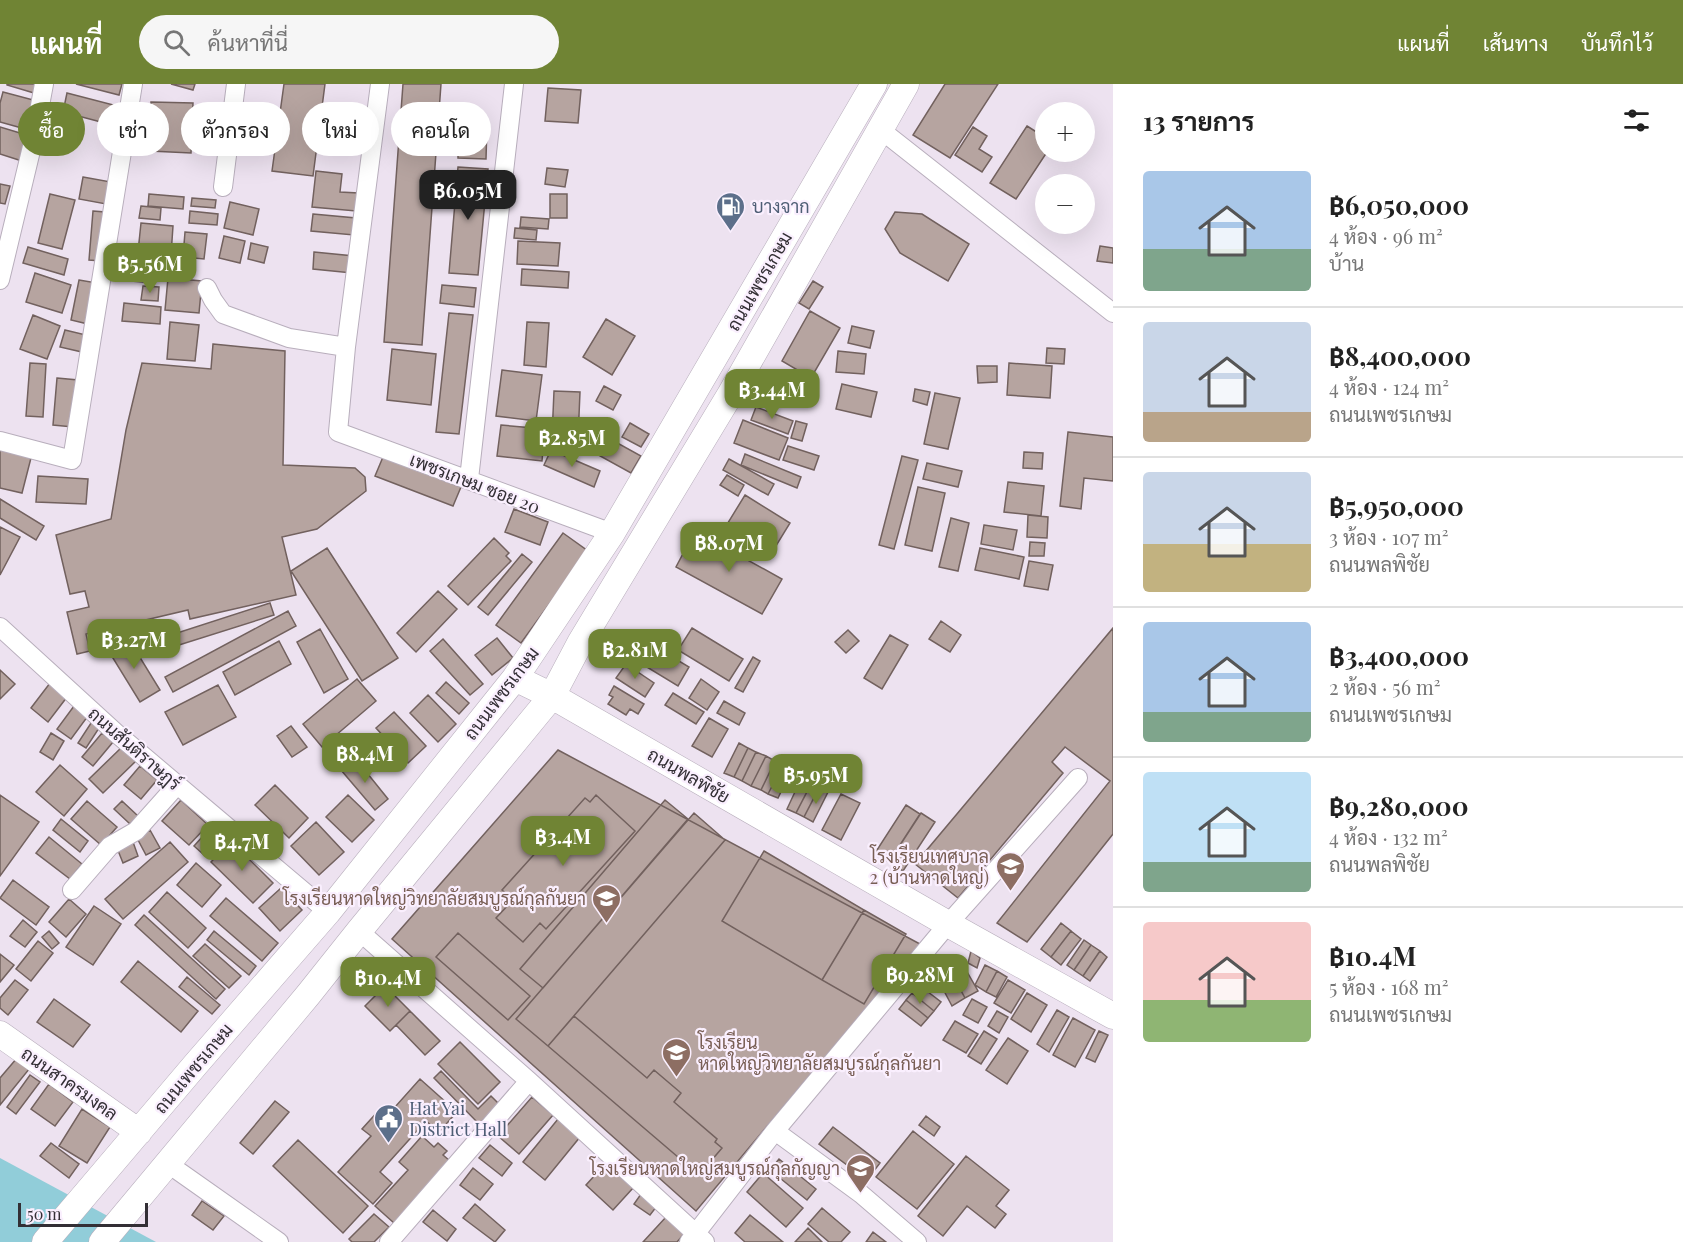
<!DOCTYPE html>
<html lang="th">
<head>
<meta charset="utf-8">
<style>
  body { margin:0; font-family:"Playfair Display",Sarabun,serif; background:#f6f6f6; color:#222; height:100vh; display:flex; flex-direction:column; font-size:22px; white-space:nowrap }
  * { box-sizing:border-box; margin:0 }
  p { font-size:20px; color:#767676 }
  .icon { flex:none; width:33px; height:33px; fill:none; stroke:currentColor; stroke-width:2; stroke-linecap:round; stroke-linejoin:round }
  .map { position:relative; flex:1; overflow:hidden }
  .details { display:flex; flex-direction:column; background:#fff; width:570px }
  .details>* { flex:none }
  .hud { position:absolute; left:18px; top:18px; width:570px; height:54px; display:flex; gap:12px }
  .controls { position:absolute; left:1035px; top:18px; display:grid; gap:12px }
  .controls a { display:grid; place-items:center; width:60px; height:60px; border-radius:50%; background:#fff; box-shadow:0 6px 24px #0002; font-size:30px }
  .scale { position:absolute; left:18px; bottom:15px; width:130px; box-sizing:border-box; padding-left:6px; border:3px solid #332f35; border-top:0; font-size:16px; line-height:21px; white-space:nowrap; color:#332f35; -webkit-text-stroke:4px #faeffe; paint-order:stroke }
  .price { position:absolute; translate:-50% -51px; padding:0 14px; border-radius:12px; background:#708434; color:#fff; font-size:20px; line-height:39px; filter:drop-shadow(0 2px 3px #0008) }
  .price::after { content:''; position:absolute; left:50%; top:36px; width:18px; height:14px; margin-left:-9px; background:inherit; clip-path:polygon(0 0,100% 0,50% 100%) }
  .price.active { background:#222; color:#fff }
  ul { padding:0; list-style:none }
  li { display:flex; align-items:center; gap:18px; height:150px; padding:0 30px }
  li+li { border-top:2px solid #e0e0e0 }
  li span { display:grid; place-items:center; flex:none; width:168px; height:120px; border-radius:6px; color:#555 }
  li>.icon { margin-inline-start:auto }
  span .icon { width:72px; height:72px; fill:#fffc; stroke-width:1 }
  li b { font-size:26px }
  h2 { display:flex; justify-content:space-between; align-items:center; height:72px; padding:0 30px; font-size:26px }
  .pill { padding:0 21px; border-radius:27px; background:#fff; box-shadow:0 6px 24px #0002; font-size:21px; line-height:54px }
  .pill.active { background:#708434; color:#fff }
  header { display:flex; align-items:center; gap:36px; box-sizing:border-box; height:84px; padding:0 30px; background:#708434; color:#fff }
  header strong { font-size:28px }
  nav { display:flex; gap:33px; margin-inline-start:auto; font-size:21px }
  .search { width:420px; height:54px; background:#f6f6f6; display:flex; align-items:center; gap:15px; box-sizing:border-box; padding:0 21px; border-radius:33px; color:#767676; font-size:22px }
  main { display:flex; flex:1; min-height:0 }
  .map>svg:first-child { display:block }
</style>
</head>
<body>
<header>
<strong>แผนที่</strong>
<div class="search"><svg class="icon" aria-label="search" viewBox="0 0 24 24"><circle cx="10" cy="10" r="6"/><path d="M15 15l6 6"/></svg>ค้นหาที่นี่</div>
<nav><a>แผนที่</a><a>เส้นทาง</a><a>บันทึกไว้</a></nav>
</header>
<main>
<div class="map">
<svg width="1113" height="1158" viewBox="0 0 1113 1158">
  <rect width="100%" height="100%" fill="#ede2f0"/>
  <path fill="#91cdd9" d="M0,1074L156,1158H0Z"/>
  <path fill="#b6a4a0" stroke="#72615e" stroke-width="1.5" d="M7,0H36L34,9L7,1Z
    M76,0H122L119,11Z
    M171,0H195L193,6Z
    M284,0H325L313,92L272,87Z
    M403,0H441L422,261L384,258Z
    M945,0H998L950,74L913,51Z
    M548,4L581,6L578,39L545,37Z
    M3,8L37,17L29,46L0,38V19Z
    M67,9L125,24L120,43L63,28Z
    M151,18L193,19L191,69L150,67Z
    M458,40H487L486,75L458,74Z
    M1027,42L1046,54L1047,68L1016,115L990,99Z
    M0,43L30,52L22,77L0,70Z
    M973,43L987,52L979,65L992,73L982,88L955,71Z
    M458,83L488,85L478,191L449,189Z
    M547,84L568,86L565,103L545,100Z
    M316,87L342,90L340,108L358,109L356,127L312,123Z
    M83,93L111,98L106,120L79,115Z
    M0,100L10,102L5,120L0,119Z
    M50,110L75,116L62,165L38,159Z
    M149,110L184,113L183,125L148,122Z
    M550,110H567V134H550Z
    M192,114L216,116L215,124L191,122Z
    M230,118L259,125L253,151L224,144Z
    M141,122L161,124L160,136L139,134Z
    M93,127L105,128L101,177L89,176Z
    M190,127L218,130L217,141L189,139Z
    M895,128L922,130L969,160L948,197L900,169L885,145Z
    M313,130L356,134L354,151L311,147Z
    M521,133L549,135L548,145L520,143Z
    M141,139L173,142L171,171L138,168Z
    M515,144L537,146L536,156L514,154Z
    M185,148L207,150L204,175L183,173Z
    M224,152L245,157L240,179L219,174Z
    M518,157L560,159L558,182L517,180Z
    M251,159L268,163L264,179L248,175Z
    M1100,162L1113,164V179L1097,177Z
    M28,163L68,175L64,191L23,179Z
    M314,168L354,172L352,189L313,185Z
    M131,172L156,175V184L130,182Z
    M522,185L569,188L568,204L521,201Z
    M35,189L71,201L62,229L26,218Z
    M132,189L155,192V199L131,197Z
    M168,194L202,197L199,229L165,226Z
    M79,196L97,199L88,240L71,236Z
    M813,197L823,203L809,225L799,219Z
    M442,201L476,204L474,223L440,219Z
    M143,202L159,203L158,217L141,216Z
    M124,219L161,223L160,240L122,237Z
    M810,227L840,244L811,294L782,277Z
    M449,229L473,231L459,350L436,348Z
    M33,231L60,242L47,275L20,265Z
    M606,235L635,252L612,291L583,273Z
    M170,238L199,241L195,277L167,275Z
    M527,238L549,239L546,283L524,281Z
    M852,242L874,247L870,264L848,259Z
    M65,246L86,251L82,268L60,263Z
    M213,260L285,267L283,381L355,384L365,393L366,407L317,445L282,453L296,511L190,535L188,526L86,550L90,567L77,570L67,528L89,523L85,507L70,510L56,451L111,435L126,346L142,279L211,285Z
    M1047,264L1065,265L1064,280L1046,279Z
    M392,265L436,270L431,321L387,316Z
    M838,267L866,270L864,290L836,288Z
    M30,279L46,280L43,333L26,332Z
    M1009,279L1052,282L1050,314L1007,311Z
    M977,282H997V298L978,299Z
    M502,286L542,291L536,337L496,332Z
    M57,294L78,296L73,343L53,341Z
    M842,300L877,308L871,333L836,325Z
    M604,302L621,311L613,326L596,317Z
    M915,305L930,308L927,321L913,317Z
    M554,307L580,308L578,355L552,353Z
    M935,309L960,314L948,365L924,360Z
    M756,323L793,337L788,350L751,336Z
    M743,336L788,354L779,376L734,359Z
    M796,337L807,340L802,357L791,354Z
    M630,339L649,350L641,363L622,353Z
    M501,341L545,345L542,377L497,372Z
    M592,345L641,372L631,389L582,362Z
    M1068,348L1113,353V397L1084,394L1081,425L1060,422Z
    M0,362L32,370L22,409L0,404Z
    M788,362L819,372L814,386L783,376Z
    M551,366L600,387L594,403L544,381Z
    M1024,368L1043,369L1042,385L1023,384Z
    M745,370L801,393L797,404L741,381Z
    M902,372L918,376L894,465L879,461Z
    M383,373L461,403L453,422L375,392Z
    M729,375L774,400L768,411L723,386Z
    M927,379L962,387L958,403L923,395Z
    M727,391L744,401L738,412L720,401Z
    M38,392L88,395L86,420L36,418Z
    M1008,398L1044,402L1041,432L1004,428Z
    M918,403L945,409L932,467L905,461Z
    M745,411L790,439L771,470L726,442Z
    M0,415L44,442L36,456L0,434Z
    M514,425L548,438L540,461L505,448Z
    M1028,431L1048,433L1047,454L1027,453Z
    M951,434L969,439L958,487L939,483Z
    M984,441L1017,446L1013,466L981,460Z
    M0,443L20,453L0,491Z
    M695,447L782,495L762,530L676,483Z
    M563,449L588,467L521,559L496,541Z
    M494,454L509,469L506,472L511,477L468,521L448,502Z
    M1030,458L1045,459L1044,472H1029Z
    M327,464L398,574L362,597L291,487Z
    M980,464L1024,473L1019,495L975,486Z
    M522,470L532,478L488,531L478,523Z
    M1029,477L1053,481L1048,506L1024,502Z
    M438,507L457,525L416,568L397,549Z
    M270,519L274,531L144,572L140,561Z
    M288,527L296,542L173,608L165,593Z
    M941,537L961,551L950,568L929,555Z
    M692,544L743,575L729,597L678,566Z
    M1113,544V750L1027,858L997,839L1110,697L1065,663L1052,678L1063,689L958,814L915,780Z
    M320,545L348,595L324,609L297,558Z
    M848,546L859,557L846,569L835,558Z
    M890,551L908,561L882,605L864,594Z
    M128,554L160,606L140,618L108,566Z
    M497,554L513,574L492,591L475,571Z
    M443,555L483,600L470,611L430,567Z
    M644,556L689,583L678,602L632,574Z
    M279,557L291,580L235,611L223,588Z
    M753,573L760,577L743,608L735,604Z
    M626,580L654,599L645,613L616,594Z
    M0,586L15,600L0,615Z
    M357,595L376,617L322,663L303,640Z
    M701,595L719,608L707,626L689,614Z
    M446,598L469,619L459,630L436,609Z
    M50,599L67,613L48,638L31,624Z
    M218,601L236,633L183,661L165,628Z
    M614,602L644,620L638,630L630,625L626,631L608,620L613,613L609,611Z
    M673,609L704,628L696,640L665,621Z
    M428,611L456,640L438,658L410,629Z
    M724,617L745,629L739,641L717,629Z
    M74,622L88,632L71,655L57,645Z
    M394,628L426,662L408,679L376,644Z
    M709,634L728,645L712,673L692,662Z
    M93,636L101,641L86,664L78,659Z
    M291,642L307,663L292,673L277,652Z
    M51,649L64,657L53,676L40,668Z
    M102,649L113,658L93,682L82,673Z
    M739,659L748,664L734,693L724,689Z
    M123,662L137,676L103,709L89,695Z
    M748,664L756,668L742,697L734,693Z
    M558,666L920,860L696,1127L392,855Z
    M756,668L766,672L751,702L742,697Z
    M766,672L775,677L761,706L751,702Z
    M355,674L388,715L375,726L341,686Z
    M775,677L783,681L768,710L761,706Z
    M60,681L87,705L64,732L36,708Z
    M783,681L792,685L778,714L768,710Z
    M140,682L157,696L141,715L124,701Z
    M801,695L811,700L796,729L787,725Z
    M811,700L819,704L804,733L796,729Z
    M275,701L308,734L289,754L255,721Z
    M819,704L828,708L813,738L804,733Z
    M841,710L860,719L841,756L822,746Z
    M0,711L39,738L0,792Z
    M348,711L374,736L352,758L326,733Z
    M596,711L635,747L546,845L540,839L523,858L496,834L513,816L502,806L585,714L590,718Z
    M181,716L208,741L189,761L162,737Z
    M665,716L688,735L543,904L520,885Z
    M87,717L117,743L101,761L71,735Z
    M122,717L138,732L130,740L114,725Z
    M906,721L920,730L889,778L875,769Z
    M694,729L725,756L548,962L516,935Z
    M921,729L935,738L903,787L889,778Z
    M61,735L88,757L80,768L53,746Z
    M316,738L344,768L319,791L291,762Z
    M213,741L222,750L204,771L194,762Z
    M150,746L160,764L146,771L137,754Z
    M49,753L82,780L70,795L36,769Z
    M231,757L273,799L253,819L211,778Z
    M133,758L138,772L123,779L117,764Z
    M170,758L188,778L123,835L105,815Z
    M764,767L864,826L822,896L722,837Z
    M196,779L221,801L202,823L177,801Z
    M13,796L49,823L36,841L0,814Z
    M281,804L302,826L280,847L259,824Z
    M167,808L206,844L188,864L149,828Z
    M226,814L278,859L262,877L210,832Z
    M69,815L86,830L66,853L49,838Z
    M94,822L121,840L93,881L66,863Z
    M864,826L906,850L864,920L822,896Z
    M144,831L225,905L216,915L135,841Z
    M23,836L37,848L25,863L10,852Z
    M1061,839L1071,847L1051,873L1041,865Z
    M49,847L59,859L52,865L42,853Z
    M214,847L256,882L249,891L207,856Z
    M1071,847L1081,855L1061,881L1051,873Z
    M458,849L530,912L508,936L436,873Z
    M1084,856L1091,861L1074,886L1067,881Z
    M38,857L53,869L31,897L16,885Z
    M205,860L241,892L229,904L193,872Z
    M1091,861L1100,867L1083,892L1074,886Z
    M971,867L980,874L977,884L968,879Z
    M1100,867L1107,873L1090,897L1083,892Z
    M0,870L14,881L0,898Z
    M958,872L978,907L965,914L946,879Z
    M138,877L198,927L181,948L121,898Z
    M946,879L965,914L952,922L933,886Z
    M985,881L997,887L986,908L975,901Z
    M997,887L1007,893L996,913L986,908Z
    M187,893L220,921L212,930L179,903Z
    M15,896L28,906L8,931L0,924V914Z
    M1008,896L1025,906L1011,929L994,919Z
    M919,901L941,918L934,927L912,909Z
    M385,902L410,927L390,947L365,922Z
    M912,909L934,927L928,934L906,916Z
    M1027,909L1047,921L1031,948L1011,935Z
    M54,915L90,941L73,963L37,938Z
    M972,915L987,923L978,939L963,931Z
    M906,916L928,934L921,942L899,925Z
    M1057,926L1069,933L1049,968L1037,960Z
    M410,927L440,957L425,971L396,941Z
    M997,927L1008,933L999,949L988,942Z
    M574,932L647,994L654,986L681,1009L674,1018L717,1055L715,1058L722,1064L699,1091L548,962Z
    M1073,934L1095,946L1075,983L1053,971Z
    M955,937L978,950L966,969L943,956Z
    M984,947L997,955L981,980L968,972Z
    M1099,947L1108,951L1095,978L1086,974Z
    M1008,954L1028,967L1007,1000L986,986Z
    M460,958L500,998L478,1020L438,980Z
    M17,974L30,984L0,1021V994Z
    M441,987L478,1025L491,1012L499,1020L479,1040L434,994Z
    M30,991L40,998L16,1030L7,1023Z
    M420,995L457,1028L439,1048L426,1037L380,1088L392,1099L373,1120L338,1088L371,1052L362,1045L380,1025L387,1032Z
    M49,1000L73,1018L55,1042L31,1025Z
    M532,1013L553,1031L519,1070L498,1052Z
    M275,1017L289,1028L253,1070L240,1059Z
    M82,1025L110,1043L87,1079L59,1062Z
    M926,1032L940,1043L934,1052L919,1041Z
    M558,1035L580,1053L545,1096L523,1078Z
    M833,1043L880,1079L867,1096L819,1060Z
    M913,1047L954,1080L917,1125L876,1093Z
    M422,1052L434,1063L438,1059L447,1067L443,1071L450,1077L394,1139L375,1122L408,1086L399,1078Z
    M298,1056L368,1122L343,1149L273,1082Z
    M51,1059L79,1080L69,1094L40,1072Z
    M490,1061L512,1079L502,1092L479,1074Z
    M966,1072L1009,1106L996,1122L1006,1130L995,1144L967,1122L943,1152L918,1132Z
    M779,1075L816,1105L807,1116L770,1086Z
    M606,1079L633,1104L613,1126L586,1101Z
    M473,1084L493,1100L480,1116L460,1101Z
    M763,1089L803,1124L786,1143L747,1108Z
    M641,1110L657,1122L650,1131L634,1120Z
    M202,1117L224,1132L213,1146L192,1131Z
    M475,1120L505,1146L495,1158L463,1134Z
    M822,1124L850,1148L841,1158H829L808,1140Z
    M433,1126L456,1145L447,1157L423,1138Z
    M374,1130L389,1143L374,1158H352L349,1155Z
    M750,1131L783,1158H745L735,1149Z
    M666,1133L684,1150L677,1158H643Z
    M808,1144L822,1158H795Z
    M873,1148L886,1158H866Z"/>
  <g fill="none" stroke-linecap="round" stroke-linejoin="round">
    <defs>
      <path id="street" d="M380,0L346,263L338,348L612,449
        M881,46L1113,229
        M223,103L236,0
        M0,196L34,54L44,0
        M207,204L213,216L223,230L289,254L346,263
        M0,357L72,376L133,0
        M469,395L514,0
        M0,543L116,649L328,828
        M72,806L110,762L136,747L177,701
        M359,847L529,997L705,1158
        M775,1047L861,1110L917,1158
        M167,1079L279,1158
        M389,1158L529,997
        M689,1158L775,1047L948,840L1078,694"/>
      <path id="secondary" d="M515,594L552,612L948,840L1113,932
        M0,950L139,1048
        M45,1158L196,980L328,828L515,594L612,449L874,0
        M102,1158L308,911L359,847L552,612L580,559L731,309L906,0"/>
    </defs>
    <use href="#street" stroke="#b8aebc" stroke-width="20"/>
    <use href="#secondary" stroke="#b8aebc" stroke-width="27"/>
    <use href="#street" stroke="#fff" stroke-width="18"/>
    <use href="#secondary" stroke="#fff" stroke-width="26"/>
  </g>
  <defs>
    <symbol id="fuel-pin" viewBox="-11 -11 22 30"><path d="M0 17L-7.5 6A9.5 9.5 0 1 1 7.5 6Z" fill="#5c6f8a" stroke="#faeffe"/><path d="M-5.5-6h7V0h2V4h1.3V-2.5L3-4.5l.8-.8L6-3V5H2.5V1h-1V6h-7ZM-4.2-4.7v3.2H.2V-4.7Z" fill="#fff"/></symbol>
    <symbol id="school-pin" viewBox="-11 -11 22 30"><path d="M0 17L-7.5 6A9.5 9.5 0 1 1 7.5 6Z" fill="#8d6e63" stroke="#faeffe"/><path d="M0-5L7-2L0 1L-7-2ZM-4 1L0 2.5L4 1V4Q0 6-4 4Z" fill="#fff"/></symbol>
    <symbol id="civic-pin" viewBox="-11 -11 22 30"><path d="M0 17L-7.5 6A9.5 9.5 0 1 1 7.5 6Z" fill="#5c6f8a" stroke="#faeffe"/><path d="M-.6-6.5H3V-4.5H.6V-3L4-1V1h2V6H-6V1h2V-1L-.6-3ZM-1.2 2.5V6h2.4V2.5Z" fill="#fff"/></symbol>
  </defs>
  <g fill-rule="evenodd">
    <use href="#fuel-pin" x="714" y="106" width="33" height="45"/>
    <use href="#school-pin" x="994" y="766" width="33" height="45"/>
    <use href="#school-pin" x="590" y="798" width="33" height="45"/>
    <use href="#school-pin" x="660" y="952" width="33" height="45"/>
    <use href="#civic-pin" x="372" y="1018" width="33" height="45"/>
    <use href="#school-pin" x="844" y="1068" width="33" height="45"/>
  </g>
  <g text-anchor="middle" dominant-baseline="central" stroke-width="4.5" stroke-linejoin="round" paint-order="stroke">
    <g font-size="18" fill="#4e5e75" stroke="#faeffe" text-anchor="start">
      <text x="752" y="122">บางจาก</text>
      <text x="409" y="1024">Hat Yai<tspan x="409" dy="21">District Hall</tspan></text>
    </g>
    <g font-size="18" fill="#332f35" stroke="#faeffe">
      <text transform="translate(759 197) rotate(-60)">ถนนเพชรเกษม</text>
      <text transform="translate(475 399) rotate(21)">เพชรเกษม ซอย 20</text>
      <text transform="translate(501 609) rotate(-53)">ถนนเพชรเกษม</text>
      <text transform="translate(135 664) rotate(41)">ถนนสันติราษฎร์</text>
      <text transform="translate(689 691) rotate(30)">ถนนพลพิชัย</text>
      <text transform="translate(193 984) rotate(-50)">ถนนเพชรเกษม</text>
      <text transform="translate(70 999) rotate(35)">ถนนสาครมงคล</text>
    </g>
    <g font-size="18" fill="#785e54" stroke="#faeffe" text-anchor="end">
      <text x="989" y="772">โรงเรียนเทศบาล<tspan x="989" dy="21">2 (บ้านหาดใหญ่)</tspan></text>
      <text x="586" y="814">โรงเรียนหาดใหญ่วิทยาลัยสมบูรณ์กุลกันยา</text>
      <text x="698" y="958" text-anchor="start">โรงเรียน<tspan x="698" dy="21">หาดใหญ่วิทยาลัยสมบูรณ์กุลกันยา</tspan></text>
      <text x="840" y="1084">โรงเรียนหาดใหญ่สมบูรณ์กุลกัญญา</text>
    </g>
  </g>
</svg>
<div class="controls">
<a>+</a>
<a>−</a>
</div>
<div class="scale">50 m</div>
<b class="price active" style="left:468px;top:137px">฿6.05M</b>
<b class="price" style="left:150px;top:210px">฿5.56M</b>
<b class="price" style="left:772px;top:336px">฿3.44M</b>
<b class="price" style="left:572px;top:384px">฿2.85M</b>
<b class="price" style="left:729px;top:489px">฿8.07M</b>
<b class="price" style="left:134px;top:586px">฿3.27M</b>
<b class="price" style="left:635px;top:596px">฿2.81M</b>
<b class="price" style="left:365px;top:700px">฿8.4M</b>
<b class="price" style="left:816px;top:721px">฿5.95M</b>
<b class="price" style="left:563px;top:783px">฿3.4M</b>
<b class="price" style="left:242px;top:788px">฿4.7M</b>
<b class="price" style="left:920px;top:921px">฿9.28M</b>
<b class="price" style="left:388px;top:924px">฿10.4M</b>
<div class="hud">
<a class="pill active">ซื้อ</a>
<a class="pill">เช่า</a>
<a class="pill">ตัวกรอง</a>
<a class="pill">ใหม่</a>
<a class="pill">คอนโด</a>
</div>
</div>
<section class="details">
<h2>13 รายการ<svg class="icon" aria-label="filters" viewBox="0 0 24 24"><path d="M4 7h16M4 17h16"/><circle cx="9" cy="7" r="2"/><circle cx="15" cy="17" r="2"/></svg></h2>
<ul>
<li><span style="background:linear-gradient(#a9c7e8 65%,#7fa58c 0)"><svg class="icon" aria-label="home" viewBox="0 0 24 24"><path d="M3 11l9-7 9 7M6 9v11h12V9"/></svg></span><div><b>฿6,050,000</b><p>4 ห้อง · 96 m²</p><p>บ้าน</p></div></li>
<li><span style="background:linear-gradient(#c9d6e8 75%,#b9a48a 0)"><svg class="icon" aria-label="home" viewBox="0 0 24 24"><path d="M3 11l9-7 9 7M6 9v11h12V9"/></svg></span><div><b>฿8,400,000</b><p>4 ห้อง · 124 m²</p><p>ถนนเพชรเกษม</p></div></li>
<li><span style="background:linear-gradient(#c9d6e8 60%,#c2b280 0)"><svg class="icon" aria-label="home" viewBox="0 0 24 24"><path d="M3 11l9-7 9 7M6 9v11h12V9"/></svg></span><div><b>฿5,950,000</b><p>3 ห้อง · 107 m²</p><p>ถนนพลพิชัย</p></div></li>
<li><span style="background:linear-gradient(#a9c7e8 75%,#7fa58c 0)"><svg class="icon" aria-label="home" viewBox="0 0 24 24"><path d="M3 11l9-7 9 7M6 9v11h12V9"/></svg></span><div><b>฿3,400,000</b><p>2 ห้อง · 56 m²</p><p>ถนนเพชรเกษม</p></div></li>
<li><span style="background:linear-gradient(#bfe0f5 75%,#7fa58c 0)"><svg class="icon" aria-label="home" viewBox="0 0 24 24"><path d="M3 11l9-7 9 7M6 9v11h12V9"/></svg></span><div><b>฿9,280,000</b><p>4 ห้อง · 132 m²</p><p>ถนนพลพิชัย</p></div></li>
<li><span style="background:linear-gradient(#f6c9c9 65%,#8fb573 0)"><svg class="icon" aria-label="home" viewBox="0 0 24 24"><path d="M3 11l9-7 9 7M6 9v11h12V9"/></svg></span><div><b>฿10.4M</b><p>5 ห้อง · 168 m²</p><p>ถนนเพชรเกษม</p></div></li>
</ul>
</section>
</main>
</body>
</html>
